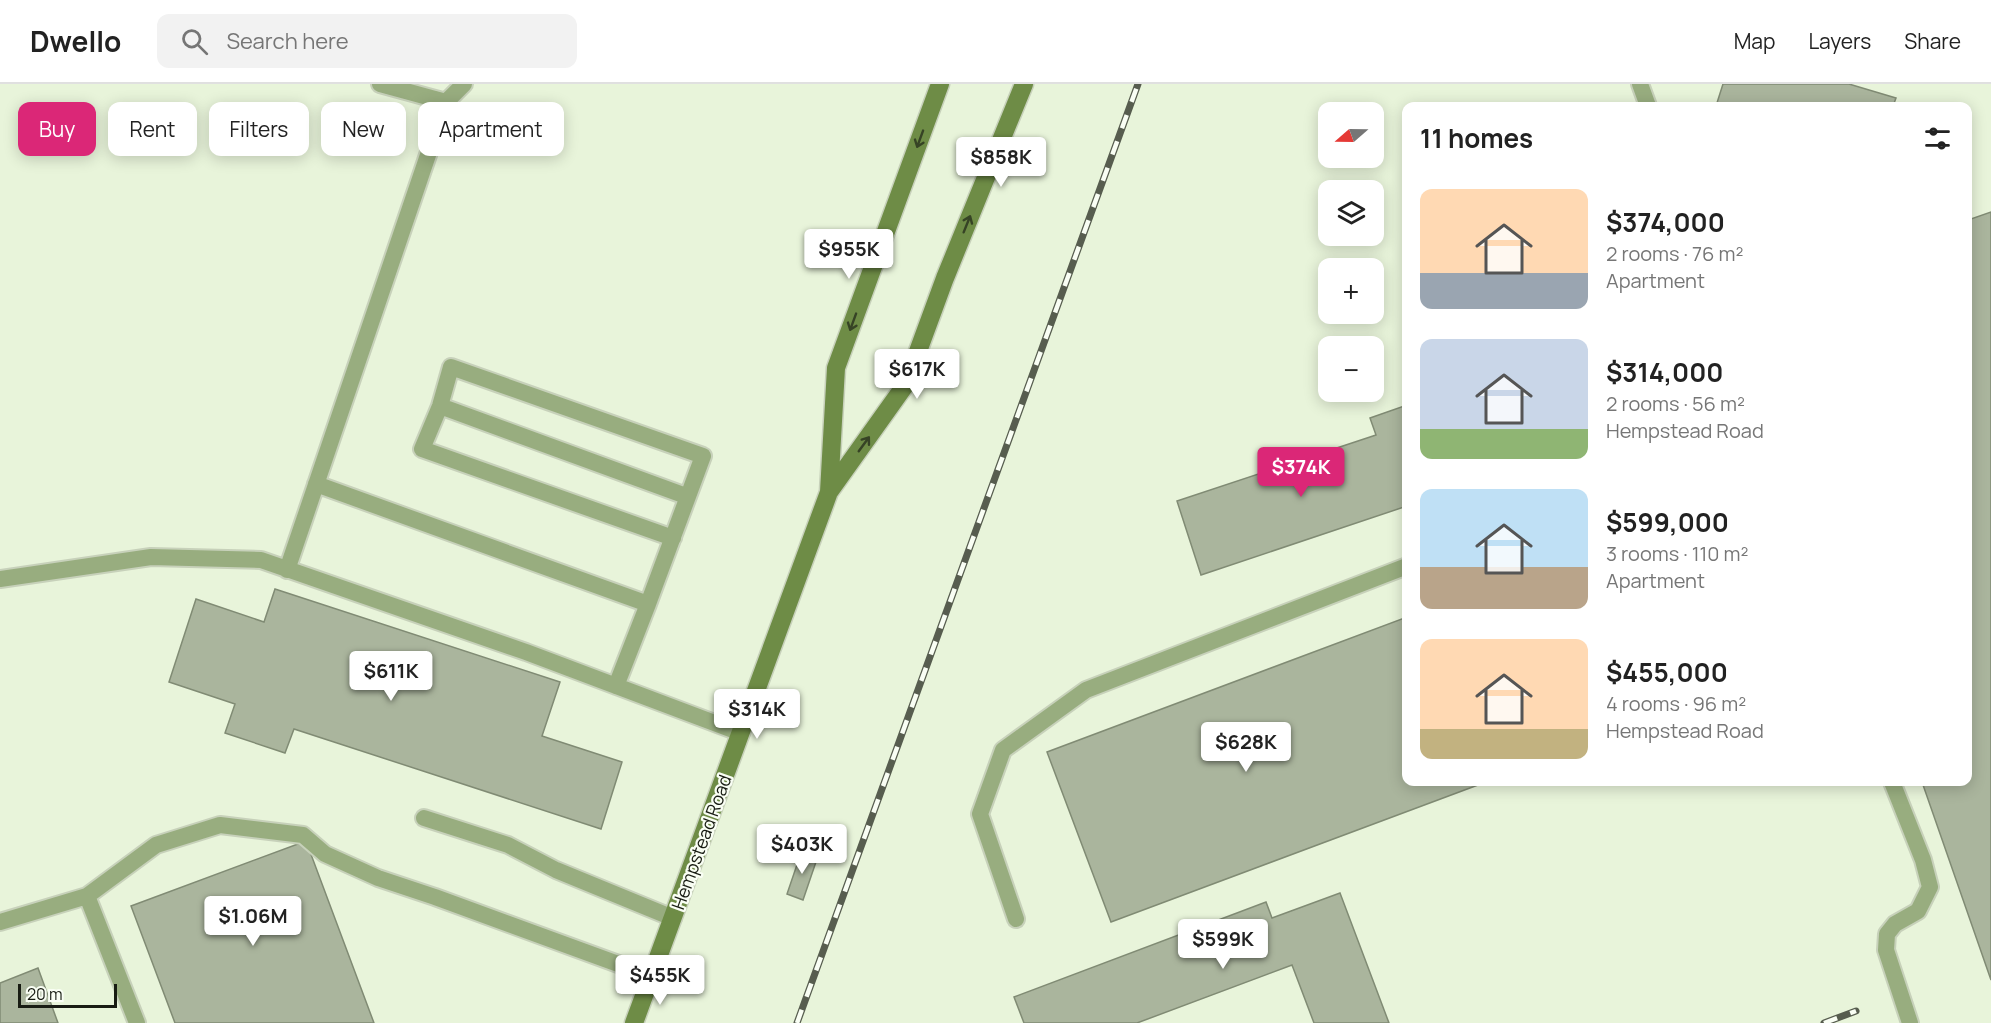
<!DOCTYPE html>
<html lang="en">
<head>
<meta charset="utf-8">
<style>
  body { margin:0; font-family:Manrope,sans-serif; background:#f2f2f2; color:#222; height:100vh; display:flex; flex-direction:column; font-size:22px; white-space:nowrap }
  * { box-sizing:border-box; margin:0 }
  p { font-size:20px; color:#767676 }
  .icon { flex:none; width:33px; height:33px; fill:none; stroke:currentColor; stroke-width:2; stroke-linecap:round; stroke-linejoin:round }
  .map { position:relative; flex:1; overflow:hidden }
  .sheet { position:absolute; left:1402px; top:18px; width:570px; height:684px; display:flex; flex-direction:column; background:#fff; border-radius:12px; box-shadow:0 3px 15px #0003 }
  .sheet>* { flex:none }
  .banner { position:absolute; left:18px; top:18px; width:570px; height:54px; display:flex; gap:12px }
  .needle { width:39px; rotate:250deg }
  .fabs { position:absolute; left:1318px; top:18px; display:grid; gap:12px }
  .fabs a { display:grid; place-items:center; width:66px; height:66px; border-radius:12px; background:#fff; box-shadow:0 3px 15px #0003; font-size:30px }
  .scale { position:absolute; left:18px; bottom:15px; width:99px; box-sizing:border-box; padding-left:6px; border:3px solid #181c13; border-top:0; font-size:16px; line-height:21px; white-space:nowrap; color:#181c13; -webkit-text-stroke:4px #f9fef4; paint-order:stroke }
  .price { position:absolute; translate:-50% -51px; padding:0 14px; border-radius:6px; background:#fff; color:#222; font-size:20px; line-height:39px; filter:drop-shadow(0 2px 3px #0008) }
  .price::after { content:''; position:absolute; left:50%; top:36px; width:18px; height:14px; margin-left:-9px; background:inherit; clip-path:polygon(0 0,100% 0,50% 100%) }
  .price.on { background:#db2777; color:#fff }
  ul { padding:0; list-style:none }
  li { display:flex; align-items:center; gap:18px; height:150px; padding:0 18px }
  li span { display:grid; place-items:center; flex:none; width:168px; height:120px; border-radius:12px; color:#555 }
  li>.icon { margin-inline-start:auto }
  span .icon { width:72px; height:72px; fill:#fffc; stroke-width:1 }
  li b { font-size:26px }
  h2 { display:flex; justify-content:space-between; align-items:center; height:72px; padding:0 18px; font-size:26px }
  .chip { padding:0 21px; border-radius:12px; background:#fff; box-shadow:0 3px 15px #0003; font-size:21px; line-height:54px }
  .chip.on { background:#db2777; color:#fff }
  header { display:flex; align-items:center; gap:36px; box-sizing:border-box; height:84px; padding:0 30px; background:#fff; border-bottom:2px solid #e0e0e0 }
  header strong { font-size:28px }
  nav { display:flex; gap:33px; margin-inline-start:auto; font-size:21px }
  .search { width:420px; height:54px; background:#f2f2f2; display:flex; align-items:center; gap:15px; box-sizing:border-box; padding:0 21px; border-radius:12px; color:#767676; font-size:22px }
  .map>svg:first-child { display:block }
</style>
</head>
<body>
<header>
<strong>Dwello</strong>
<div class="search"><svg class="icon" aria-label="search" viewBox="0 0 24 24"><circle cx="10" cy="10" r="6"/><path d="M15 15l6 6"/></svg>Search here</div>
<nav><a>Map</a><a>Layers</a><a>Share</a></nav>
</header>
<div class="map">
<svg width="1991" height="939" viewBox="0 0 1991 939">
  <rect width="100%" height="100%" fill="#e8f4da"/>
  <path fill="#aab59d" stroke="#808b74" stroke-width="1.5" d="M1723,0H1849L1896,14L1893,22H1716Z
    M1991,128V896L1922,698H1968V136Z
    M1407,321V422L1201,491L1177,417L1376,351L1370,334Z
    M275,505L560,598L542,652L622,678L601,745L294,645L285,669L225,649L235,620L169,598L196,515L264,538Z
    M1407,533V698H1486L1111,838L1047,668Z
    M306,757L374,939H175L131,822Z
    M802,766L818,772L803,816L787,810Z
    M1340,809L1389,939H1314L1292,881L1137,939H1024L1014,913L1266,818L1272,834Z
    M38,884L58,939H0V899Z"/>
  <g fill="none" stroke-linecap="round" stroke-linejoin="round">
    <defs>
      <path id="lane" d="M380,0L446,18L464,0
        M1640,0L1648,22
        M440,322L686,412
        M316,400L648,520L616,602
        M287,486L446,18
        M0,495L151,473L261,476L526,568L741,649
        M648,520L703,372L451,283L440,322L422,365L673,454
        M1892,698L1923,776L1930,803L1918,827L1895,840L1887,850L1886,866L1910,939
        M424,734L508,761L556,786L673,834
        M1016,835L980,730L1003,666L1086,606L1407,482
        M0,838L87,812
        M137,939L87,812L156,761L220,741L303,751L325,770L378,794L435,813L651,892"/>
      <path id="secondary" d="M829,408L836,284L940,0
        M634,939L829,408L906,300L945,194L1024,0"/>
    </defs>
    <use href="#lane" stroke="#c7d1ba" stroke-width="20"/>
    <use href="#secondary" stroke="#c7d1ba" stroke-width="21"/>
    <use href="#lane" stroke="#98ad7f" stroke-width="16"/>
    <use href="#secondary" stroke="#6e8c46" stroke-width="18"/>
    <defs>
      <path id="rail" d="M797,939L1138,0
        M1824,939L1856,927"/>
    </defs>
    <use href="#rail" stroke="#575d4f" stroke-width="7"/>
    <use href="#rail" stroke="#f9fef4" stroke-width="4.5" stroke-dasharray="14" stroke-linecap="butt"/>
  </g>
  <defs><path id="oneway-shaft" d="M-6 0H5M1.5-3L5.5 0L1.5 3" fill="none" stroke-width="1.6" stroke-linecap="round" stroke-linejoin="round" transform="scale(1.5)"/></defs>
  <g stroke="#364325">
    <use href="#oneway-shaft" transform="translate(920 55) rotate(110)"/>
    <use href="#oneway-shaft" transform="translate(967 140) rotate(-68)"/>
    <use href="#oneway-shaft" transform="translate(853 238) rotate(110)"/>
    <use href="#oneway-shaft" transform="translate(864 360) rotate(-54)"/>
  </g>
  <g text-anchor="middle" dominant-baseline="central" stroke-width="4.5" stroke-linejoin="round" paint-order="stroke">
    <g font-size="18" fill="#181c13" stroke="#f9fef4">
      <text transform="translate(701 758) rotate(-70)">Hempstead Road</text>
    </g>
  </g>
</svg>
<div class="fabs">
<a><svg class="needle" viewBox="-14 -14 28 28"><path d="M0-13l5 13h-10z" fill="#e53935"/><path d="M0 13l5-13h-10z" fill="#767676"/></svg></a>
<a><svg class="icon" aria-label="layers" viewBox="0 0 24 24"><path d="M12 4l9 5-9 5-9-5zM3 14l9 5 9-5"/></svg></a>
<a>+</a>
<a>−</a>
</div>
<div class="scale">20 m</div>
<b class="price" style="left:1001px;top:104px">$858K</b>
<b class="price" style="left:849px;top:196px">$955K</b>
<b class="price" style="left:917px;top:316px">$617K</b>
<b class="price on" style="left:1301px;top:414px">$374K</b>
<b class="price" style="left:391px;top:618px">$611K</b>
<b class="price" style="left:757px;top:656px">$314K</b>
<b class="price" style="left:1246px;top:689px">$628K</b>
<b class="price" style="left:802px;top:791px">$403K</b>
<b class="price" style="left:253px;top:863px">$1.06M</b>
<b class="price" style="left:1223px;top:886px">$599K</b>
<b class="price" style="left:660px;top:922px">$455K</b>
<div class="banner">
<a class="chip on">Buy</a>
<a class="chip">Rent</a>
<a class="chip">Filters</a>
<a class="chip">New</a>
<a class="chip">Apartment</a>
</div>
<section class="sheet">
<h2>11 homes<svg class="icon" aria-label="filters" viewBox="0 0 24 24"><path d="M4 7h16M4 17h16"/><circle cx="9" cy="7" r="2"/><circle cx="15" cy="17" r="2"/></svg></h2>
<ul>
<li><span style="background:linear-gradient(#ffd9b3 70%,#9aa5b1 0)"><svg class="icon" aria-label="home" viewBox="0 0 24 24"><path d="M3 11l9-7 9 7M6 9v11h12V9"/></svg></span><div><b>$374,000</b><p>2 rooms · 76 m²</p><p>Apartment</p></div></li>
<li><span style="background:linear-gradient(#c9d6e8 75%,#8fb573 0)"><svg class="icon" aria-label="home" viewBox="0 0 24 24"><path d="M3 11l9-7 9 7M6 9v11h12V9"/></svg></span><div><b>$314,000</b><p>2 rooms · 56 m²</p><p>Hempstead Road</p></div></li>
<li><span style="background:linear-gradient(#bfe0f5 65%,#b9a48a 0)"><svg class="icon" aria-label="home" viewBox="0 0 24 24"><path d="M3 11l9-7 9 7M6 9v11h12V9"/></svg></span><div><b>$599,000</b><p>3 rooms · 110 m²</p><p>Apartment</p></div></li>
<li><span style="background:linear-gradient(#ffd9b3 75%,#c2b280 0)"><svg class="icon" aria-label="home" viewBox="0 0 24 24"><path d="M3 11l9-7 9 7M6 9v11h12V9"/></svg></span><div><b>$455,000</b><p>4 rooms · 96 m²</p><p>Hempstead Road</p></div></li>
</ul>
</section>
</div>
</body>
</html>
